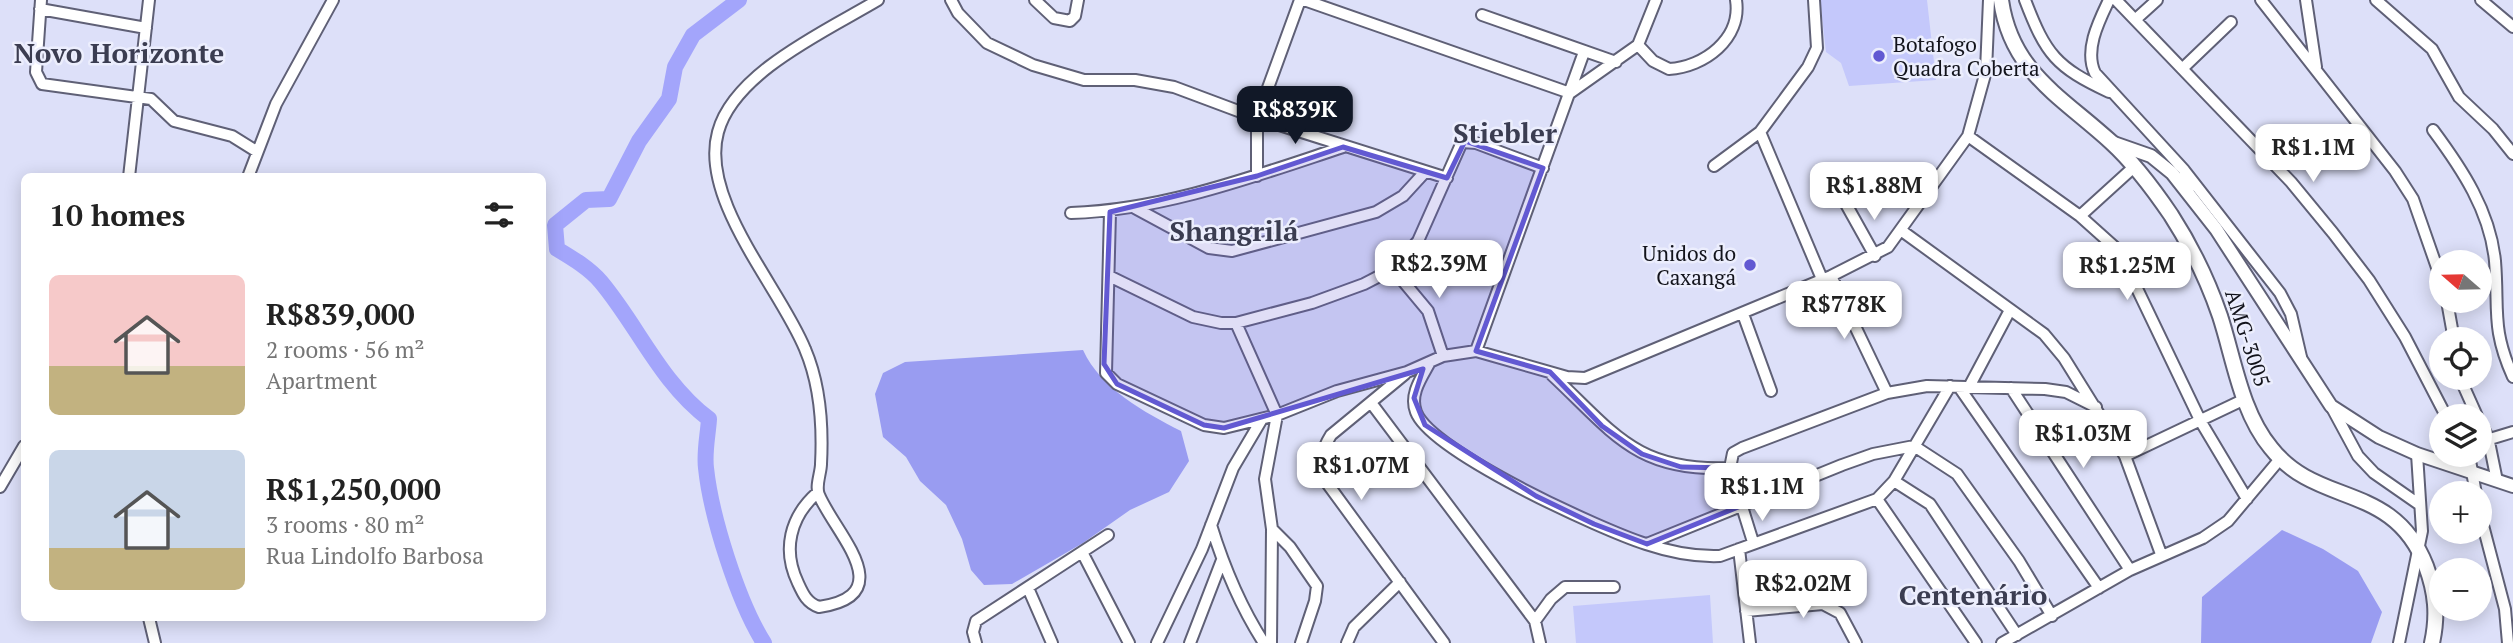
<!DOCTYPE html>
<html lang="en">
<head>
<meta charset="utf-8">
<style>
  body { margin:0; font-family:"PT Serif",serif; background:#f6f6f6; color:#222; height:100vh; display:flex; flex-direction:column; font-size:26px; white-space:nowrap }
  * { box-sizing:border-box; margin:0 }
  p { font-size:23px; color:#767676 }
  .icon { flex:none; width:38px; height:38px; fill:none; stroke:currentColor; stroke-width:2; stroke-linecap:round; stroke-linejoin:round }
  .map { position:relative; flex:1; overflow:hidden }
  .details { position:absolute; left:21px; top:173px; width:525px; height:448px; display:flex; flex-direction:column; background:#fff; border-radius:10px; box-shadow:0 4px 18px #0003 }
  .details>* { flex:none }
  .needle { width:46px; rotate:290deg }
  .controls { position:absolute; left:2429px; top:250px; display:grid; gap:14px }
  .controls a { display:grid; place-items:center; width:63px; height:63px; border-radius:50%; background:#fff; box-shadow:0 4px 18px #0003; font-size:35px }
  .price { position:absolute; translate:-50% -60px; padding:0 16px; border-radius:14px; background:#fff; color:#222; font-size:23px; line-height:46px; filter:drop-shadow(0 2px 4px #0008) }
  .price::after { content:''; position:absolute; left:50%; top:42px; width:21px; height:16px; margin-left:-10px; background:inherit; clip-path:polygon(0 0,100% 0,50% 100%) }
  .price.selected { background:#111827; color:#fff }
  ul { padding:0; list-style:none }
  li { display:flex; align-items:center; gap:21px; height:175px; padding:0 28px }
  li span { display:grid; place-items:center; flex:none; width:196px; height:140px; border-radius:10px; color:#555 }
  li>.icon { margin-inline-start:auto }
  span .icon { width:84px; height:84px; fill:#fffc; stroke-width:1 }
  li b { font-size:30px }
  h2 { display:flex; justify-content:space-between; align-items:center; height:84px; padding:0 28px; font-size:30px }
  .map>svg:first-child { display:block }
</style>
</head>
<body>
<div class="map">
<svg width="2513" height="643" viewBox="0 0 2513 643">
  <rect width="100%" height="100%" fill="#dde0f9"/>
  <path fill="#c4c8fb" d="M1820,0H1927L1936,80L1849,86L1841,63L1826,52Z
    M1710,595L1713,643H1576L1573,606Z"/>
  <path fill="#999cf1" d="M1083,350C1101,389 1144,412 1181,431L1189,461L1169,492L1130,510L1083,543L1012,584L984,585L971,570L962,539L946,505L920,481L906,457L883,437L875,394L883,373L905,362Z
    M2282,530L2323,549L2358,571L2382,612L2371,643H2201L2202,597Z"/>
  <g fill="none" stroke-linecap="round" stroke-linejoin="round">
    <path stroke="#a3a5fb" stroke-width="16" d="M739,0L693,35L675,67L669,99L639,141L609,199L586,200L555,225L557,249C572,258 589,268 601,282C638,326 660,382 709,419C708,435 704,452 706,468C711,516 738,602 764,643"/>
    <defs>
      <path id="minor" d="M41,0L36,72L42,84L151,99L174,121L232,136L256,151
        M951,0L958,13L987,43L1033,65L1084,80H1135L1174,87L1257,118L1447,178
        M1035,0L1054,18L1070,21L1075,16L1078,0
        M1304,0L1570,93L1638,45L1656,0
        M2025,0C2046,55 2056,67 2109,92
        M2109,0C2099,21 2084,50 2095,73L2184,170L2189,194
        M2116,0L2291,182L2333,233L2369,280L2405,337L2446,416
        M2261,0L2395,171L2413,199L2441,279
        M2306,0L2316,67
        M2376,0L2432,49L2459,97L2493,129L2513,154
        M2481,0L2513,27
        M40,9L146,28
        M1482,15L1616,62
        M2136,19L2157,0
        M1638,45L1653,61L1669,69C1704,67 1742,39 1736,0
        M2183,68L2231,22
        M2433,130C2462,169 2490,211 2495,261C2499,310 2491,328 2513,377
        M1760,132L1822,279
        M1968,136L2080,216L2119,251L2201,422L2247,499
        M1714,166L1760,132L1808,67L1817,48L1814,0
        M2184,170L2280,293L2291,314L2301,357
        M1257,176V118L1300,0
        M129,177L149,0
        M248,177L276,104L333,0
        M1846,204L1875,256
        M1135,208L1209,248L1232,251L1376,212L1403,196L1425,172
        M1110,212L1106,373L1117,384L1204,425L1224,428L1277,415L1337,391L1407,372L1443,356L1476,351L1567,377L1585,378L1831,276L1888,247L1968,136L1986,71L1989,0
        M1071,213C1164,210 1255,176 1343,147
        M2080,216L2135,166
        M1902,231L2044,334L2064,358L2125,456L2161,554
        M1393,269L1428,311L1443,356
        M1109,276L1193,317L1221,323H1236L1312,303L1364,284L1393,269L1418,241L1462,142L1476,143L1543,168
        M1831,276L1887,393
        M2447,301L2454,340
        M1743,314L1771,391
        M1236,323L1277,415
        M1476,351L1584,52
        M1430,362C1422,377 1409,394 1416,412C1431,452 1602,530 1646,544C1670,552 1695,557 1720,556L1877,499L1894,481L1950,386
        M1405,374L1331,435C1321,451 1318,465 1327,483L1444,643
        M1552,375C1614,433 1636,472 1730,468
        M2460,378L2477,416
        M1959,387L2099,588
        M1969,387L2010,310
        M2011,388L2130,570
        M1372,404L1535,621L1540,643
        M2331,406L2358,456L2374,473L2420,505
        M2480,422L2488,437L2497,481
        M2480,442L2513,432
        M1914,446L1957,474L2019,561L2052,616
        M2469,455L2476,494
        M2125,456L2245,399
        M1894,481L1930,504L2017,635
        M0,487L24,446
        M817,493C790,517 782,550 798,583C803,594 807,603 819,607C902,595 834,532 819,495C815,486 821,473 821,464C823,426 820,384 805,349C781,289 699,200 718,132C734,72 828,30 878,0
        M1877,499L1976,643
        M2480,514L2505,609L2508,643
        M1211,525C1224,567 1240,606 1264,643
        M1272,529L1290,547L1317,586L1315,601L1301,643
        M1753,542L1730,468L1733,453L1742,448L1887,393L1927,386L2045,389L2066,392L2096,407
        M1647,544L1842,465L1873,454L1914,446
        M1739,549L1750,643
        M1082,552L1129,643
        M1028,588L1052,643
        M1746,611L1823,604L1840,613L1856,643
        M149,618L155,643
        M1535,621L1551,599L1565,587H1614
        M976,643L973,632L976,621L1108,535
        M1157,643L1202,549L1233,468L1262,419
        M1190,643L1222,560
        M1271,643L1272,529L1265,479L1277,415
        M1347,643L1354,627L1400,582
        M2002,643L2130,570L2203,538L2228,521L2280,459
        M2399,643L2422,531L2417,454"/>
      <path id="tertiary" d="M2111,142L2151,156L2172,173L2216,229L2331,406L2379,437L2417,454L2513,486"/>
      <path id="secondary" d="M2001,0C2011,72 2062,97 2111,142C2134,163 2154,190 2171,215C2191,246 2208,281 2220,316C2234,359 2241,412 2271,448C2318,508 2393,481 2426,566C2436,593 2438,615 2432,643"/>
    </defs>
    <use href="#minor" stroke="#5f6076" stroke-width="14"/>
    <use href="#tertiary" stroke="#5f6076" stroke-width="16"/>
    <use href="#secondary" stroke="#5f6076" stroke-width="18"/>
    <use href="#minor" stroke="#fff" stroke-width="10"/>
    <use href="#tertiary" stroke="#fff" stroke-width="12"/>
    <use href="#secondary" stroke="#fff" stroke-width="14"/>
  </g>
  <path fill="#6259d2" fill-opacity="0.2" stroke="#6259d2" stroke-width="5" stroke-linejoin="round" d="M1465,141L1543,168L1476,351L1550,372L1602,426L1642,454L1681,467L1730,468L1743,505L1647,544L1594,524L1536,496L1425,425L1414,398L1423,369L1224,428L1204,425L1117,384L1104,364L1110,212L1257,176L1343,147L1447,178Z"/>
  <g fill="#6259d2" stroke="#eceefd" stroke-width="2.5">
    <circle cx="1879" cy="56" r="7"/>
    <circle cx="1750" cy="265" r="7"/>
  </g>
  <g text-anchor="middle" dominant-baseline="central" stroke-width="5" stroke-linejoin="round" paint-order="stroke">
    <g font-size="21" fill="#12131b" stroke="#eceefd" text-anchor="start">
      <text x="1893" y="44">Botafogo<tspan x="1893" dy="24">Quadra Coberta</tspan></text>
      <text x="1736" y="253" text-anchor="end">Unidos do<tspan x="1736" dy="24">Caxangá</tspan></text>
    </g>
    <g font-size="21" fill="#12131b" stroke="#eceefd">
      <text transform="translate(2248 338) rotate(72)">AMG-3005</text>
    </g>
    <g font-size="28" font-weight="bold" fill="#3b3d51" stroke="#eceefd">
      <text x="119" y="52">Novo Horizonte</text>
      <text x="1505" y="132">Stiebler</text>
      <text x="1234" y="230">Shangrilá</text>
      <text x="1973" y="594">Centenário</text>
    </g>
  </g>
</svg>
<div class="controls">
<a><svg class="needle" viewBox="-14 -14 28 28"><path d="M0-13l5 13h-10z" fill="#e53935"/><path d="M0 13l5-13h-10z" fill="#767676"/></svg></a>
<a><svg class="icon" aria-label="locate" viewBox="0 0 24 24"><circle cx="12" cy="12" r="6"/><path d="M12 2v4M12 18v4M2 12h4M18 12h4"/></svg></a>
<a><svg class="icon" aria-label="layers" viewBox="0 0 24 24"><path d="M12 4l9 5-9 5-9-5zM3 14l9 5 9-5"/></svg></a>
<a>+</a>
<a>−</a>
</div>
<b class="price selected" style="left:1295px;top:146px">R$839K</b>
<b class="price" style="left:2313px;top:184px">R$1.1M</b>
<b class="price" style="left:1874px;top:222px">R$1.88M</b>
<b class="price" style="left:1439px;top:300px">R$2.39M</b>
<b class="price" style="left:2127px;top:302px">R$1.25M</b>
<b class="price" style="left:1844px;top:341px">R$778K</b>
<b class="price" style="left:2083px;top:470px">R$1.03M</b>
<b class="price" style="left:1361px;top:502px">R$1.07M</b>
<b class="price" style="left:1762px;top:523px">R$1.1M</b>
<b class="price" style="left:1803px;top:620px">R$2.02M</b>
<section class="details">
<h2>10 homes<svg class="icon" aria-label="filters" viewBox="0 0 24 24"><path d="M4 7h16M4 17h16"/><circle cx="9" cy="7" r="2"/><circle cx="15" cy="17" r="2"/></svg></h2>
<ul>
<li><span style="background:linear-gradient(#f6c9c9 65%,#c2b280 0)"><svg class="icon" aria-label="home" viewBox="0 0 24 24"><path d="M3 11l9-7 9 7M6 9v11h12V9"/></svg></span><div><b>R$839,000</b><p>2 rooms · 56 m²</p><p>Apartment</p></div></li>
<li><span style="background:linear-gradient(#c9d6e8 70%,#c2b280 0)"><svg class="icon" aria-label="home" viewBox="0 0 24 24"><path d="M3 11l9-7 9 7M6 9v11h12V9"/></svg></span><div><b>R$1,250,000</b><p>3 rooms · 80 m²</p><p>Rua Lindolfo Barbosa</p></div></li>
</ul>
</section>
</div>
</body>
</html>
